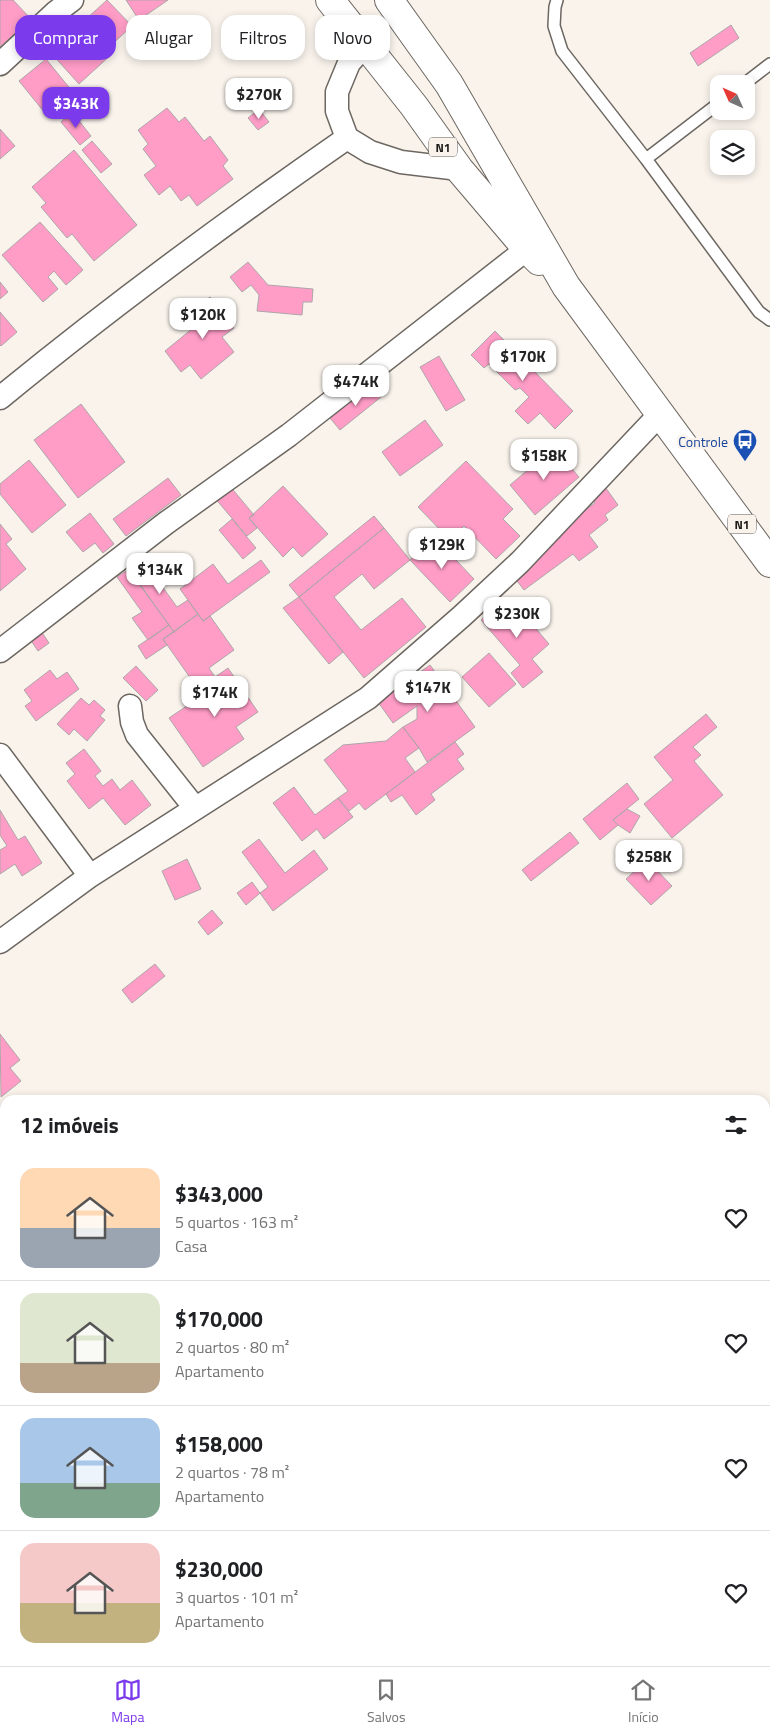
<!DOCTYPE html>
<html lang="pt">
<head>
<meta charset="utf-8">
<style>
  body { margin:0; font-family:"Titillium Web",sans-serif; background:#f2f2f2; color:#202124; height:100vh; display:flex; flex-direction:column; font-size:19px; white-space:nowrap }
  * { box-sizing:border-box; margin:0 }
  p { font-size:16px; color:#757577 }
  .icon { flex:none; width:28px; height:28px; fill:none; stroke:currentColor; stroke-width:2; stroke-linecap:round; stroke-linejoin:round }
  .map { position:relative; flex:1; overflow:hidden }
  .side { position:absolute; left:0px; top:1095px; width:770px; height:571px; display:flex; flex-direction:column; background:#fff; border-radius:15px 15px 0 0; box-shadow:0 2px 8px #0003 }
  .side>* { flex:none }
  .banner { position:absolute; left:15px; top:15px; width:500px; height:45px; display:flex; gap:10px }
  .needle { width:32px; rotate:315deg }
  .buttons { position:absolute; left:710px; top:75px; display:grid; gap:10px }
  .buttons a { display:grid; place-items:center; width:45px; height:45px; border-radius:10px; background:#fff; box-shadow:0 2px 8px #0003; font-size:25px }
  .price { position:absolute; translate:-50% -42px; padding:0 11px; border-radius:10px; background:#fff; color:#222; font-size:16px; line-height:32px; filter:drop-shadow(0 1px 2px #0008) }
  .price::after { content:''; position:absolute; left:50%; top:30px; width:15px; height:11px; margin-left:-8px; background:inherit; clip-path:polygon(0 0,100% 0,50% 100%) }
  .price.on { background:#7c3aed; color:#fff }
  ul { padding:0; list-style:none }
  li { display:flex; align-items:center; gap:15px; height:125px; padding:0 20px }
  li+li { border-top:1px solid #e0e0e0 }
  li span { display:grid; place-items:center; flex:none; width:140px; height:100px; border-radius:15px; color:#555 }
  li>.icon { margin-inline-start:auto }
  span .icon { width:60px; height:60px; fill:#fffc; stroke-width:1 }
  li b { font-size:21px }
  h2 { display:flex; justify-content:space-between; align-items:center; height:60px; padding:0 20px; font-size:21px }
  .pill { padding:0 18px; border-radius:15px; background:#fff; box-shadow:0 2px 8px #0003; font-size:18px; line-height:45px }
  .pill.on { background:#7c3aed; color:#fff }
  .tab-bar { display:flex; justify-content:space-around; align-items:center; height:70px; border-top:1px solid #e0e0e0; background:#fff; font-size:14px; color:#757577 }
  .tab-bar a { display:grid; justify-items:center; gap:2px }
  .tab-bar .on { color:#7c3aed }
  .map>svg:first-child { display:block }
</style>
</head>
<body>
<div class="map">
<svg width="770" height="1666" viewBox="0 0 770 1666">
  <rect width="100%" height="100%" fill="#f9f3ec"/>
  <path fill="#ff9dc7" stroke="#aea5a8" d="M0,0H13L31,19L0,47Z
    M107,0L132,26L108,48L113,53L79,84L50,52Z
    M126,0H168L139,20Z
    M731,25L739,38L698,66L690,53Z
    M46,59L72,91L45,113L19,81Z
    M167,108L179,122L185,117L204,141L210,136L228,160L223,166L233,179L197,206L189,195L181,201L170,186L159,195L144,175L156,166L143,149L148,144L138,130Z
    M259,109L269,122L258,130L248,118Z
    M72,112L91,136L80,145L61,122Z
    M0,129L15,146L0,159Z
    M92,141L112,164L101,173L82,150Z
    M74,150L137,225L94,261L72,234L67,238L41,207L46,203L32,187Z
    M40,222L83,270L66,285L54,271L48,277L58,289L43,302L2,255Z
    M248,262L268,285L313,289L312,302H303L302,315L257,311L259,295L251,285L242,292L230,277Z
    M0,282L8,292L0,299Z
    M210,297L234,328L222,337L234,352L201,379L190,365L181,372L165,351L193,328L184,316Z
    M0,312L17,332L1,346L0,345Z
    M495,331L573,411L555,429L540,413L528,424L515,411L529,397L520,388L515,390L489,364L484,368L471,355Z
    M439,356L465,400L446,411L420,367Z
    M371,384L381,397L340,430L330,418Z
    M81,404L125,462L78,498L34,440Z
    M425,420L443,445L400,476L382,452Z
    M554,448L579,477L535,515L510,485Z
    M29,460L66,505L32,533L0,494V484Z
    M466,461L513,509L503,519L520,536L496,559L464,526L450,540L418,507Z
    M168,478L181,495L126,536L113,519Z
    M603,484L618,505L605,515L608,520L589,535L598,547L579,561L573,554L524,590L511,573L561,537L556,531L595,503L589,494Z
    M229,485L254,515L249,518L257,528L247,536L214,497Z
    M283,486L328,534L302,557L293,547L283,557L249,518Z
    M90,513L114,544L103,553L95,543L83,552L66,532Z
    M374,516L384,528L299,597L289,585Z
    M232,519L256,548L243,559L219,530Z
    M0,524L12,539L6,544L26,569L0,591Z
    M384,528L410,560L374,589L362,574L334,597L361,630L402,598L426,627L364,678L299,597Z
    M434,537L474,579L450,602L410,560Z
    M138,553L177,607L188,600L198,614L174,632L124,563Z
    M261,560L270,572L203,621L180,589L213,564L228,584Z
    M129,569L169,625L148,640L132,618L142,612L117,577Z
    M299,597L343,652L329,664L283,608Z
    M509,597L549,644L532,659L543,672L523,688L511,673L520,665L481,620Z
    M198,614L203,621L210,616L234,650L209,668L215,677L198,689L163,639Z
    M169,625L174,632L163,639L167,645L146,659L138,646Z
    M41,631L49,643L38,651L30,639Z
    M489,653L516,684L489,707L462,677Z
    M430,665L475,727L427,762L419,748L403,727L417,719V706L393,723L378,702Z
    M136,666L158,690L146,701L123,678Z
    M228,668L258,712L236,727L244,739L203,767L169,718L203,695L198,689Z
    M50,670L57,679L67,672L79,689L36,721L25,706L32,701L24,690Z
    M81,698L89,705L94,700L105,710L100,716L105,720L87,741L74,729L69,735L57,724Z
    M706,714L717,727L693,747L701,755L694,761L723,795L672,838L644,804L673,780L654,757Z
    M403,727L419,748L405,758L415,772L365,810L359,803L349,811L338,798L348,791L324,760L343,745L386,741Z
    M455,742L464,754L457,759L464,769L431,794L435,800L416,815L402,795L391,802L386,794Z
    M84,749L101,771L95,776L103,786L112,779L120,790L132,780L151,805L125,825L103,798L89,809L67,781L75,774L66,763Z
    M627,783L639,799L613,820L618,825L600,840L583,819Z
    M294,787L315,815L338,798L353,817L324,839L317,829L302,841L273,803Z
    M627,809L640,816L630,833L618,825L613,820Z
    M0,810L18,840L25,836L42,863L22,876L15,864L0,874V850L7,846L0,835Z
    M570,832L579,843L531,881L522,870Z
    M259,839L285,873L314,850L328,869L273,911L260,893L268,887L242,852Z
    M187,859L201,889L175,900L162,871Z
    M647,860L672,886L651,905L626,879Z
    M252,882L260,893L246,905L237,893Z
    M212,910L223,923L208,935L198,922Z
    M155,964L165,976L132,1003L122,990Z
    M0,1034L20,1060L10,1068L21,1081L1,1097Z
    M765,1129L770,1134V1220L765,1225Z
    M770,1318V1503L765,1508V1324Z
    M770,1578V1666H681L686,1661H765V1583Z
    M429,1661H510L515,1666H424Z"/>
  <g fill="none" stroke-linecap="round" stroke-linejoin="round">
    <defs>
      <path id="lane" d="M557,0L555,7L554,26L562,51L646,159L759,312L770,320
        M744,84L770,64
        M646,159L719,103
        M765,1284L770,1279
        M765,1573L770,1568
        M591,1661L595,1666
        M671,1666L675,1661"/>
      <path id="street" d="M365,45L349,63L337,92V111L347,138L370,152L401,162L459,169
        M0,64L56,12L72,0
        M0,398C112,306 229,220 347,138
        M0,651L166,523L289,435L527,249
        M130,706L132,722L137,735L195,808
        M0,755L90,876
        M0,942L90,876L368,698L462,616L520,562L660,414"/>
      <path id="highway" d="M330,0L414,106L459,169L527,249L539,261
        M389,0L449,84L566,286L770,563"/>
    </defs>
    <use href="#lane" stroke="#6d6761" stroke-width="14"/>
    <use href="#street" stroke="#6d6761" stroke-width="25"/>
    <use href="#highway" stroke="#6d6761" stroke-width="30"/>
    <use href="#lane" stroke="#fff" stroke-width="11"/>
    <use href="#street" stroke="#fff" stroke-width="22"/>
    <use href="#highway" stroke="#fff" stroke-width="28"/>
  </g>
  <defs>
    <symbol id="bus-pin" viewBox="-11 -11 22 30"><path d="M0 17L-7.5 6A9.5 9.5 0 1 1 7.5 6Z" fill="#1a4fb4" stroke="#f9f3ec"/><path d="M-5-6H5V4H4V6H2V4H-2V6H-4V4H-5ZM-3.5-4V0h7V-4ZM-3.5 1.2v1.5H-2V1.2ZM2 1.2v1.5H3.5V1.2Z" fill="#fff"/></symbol>
  </defs>
  <g fill-rule="evenodd">
    <use href="#bus-pin" x="731" y="427" width="28" height="38"/>
  </g>
  <g text-anchor="middle" dominant-baseline="central" stroke-width="5" stroke-linejoin="round" paint-order="stroke">
    <g fill="#f9f3ec" stroke="#5f5b58" stroke-width="1">
      <rect x="429" y="137.5" width="28" height="19" rx="4"/>
      <rect x="728" y="514.5" width="28" height="19" rx="4"/>
    </g>
    <g font-size="12" font-weight="bold" fill="#1d1a18">
      <text x="443" y="147">N1</text>
      <text x="742" y="524">N1</text>
    </g>
    <g font-size="14" fill="#164399" stroke="#f9f3ec" text-anchor="end">
      <text x="728" y="441">Controle</text>
    </g>
  </g>
</svg>
<div class="buttons">
<a><svg class="needle" viewBox="-14 -14 28 28"><path d="M0-13l5 13h-10z" fill="#e53935"/><path d="M0 13l5-13h-10z" fill="#757577"/></svg></a>
<a><svg class="icon" aria-label="layers" viewBox="0 0 24 24"><path d="M12 4l9 5-9 5-9-5zM3 14l9 5 9-5"/></svg></a>
</div>
<b class="price" style="left:259px;top:120px">$270K</b>
<b class="price on" style="left:76px;top:129px">$343K</b>
<b class="price" style="left:203px;top:340px">$120K</b>
<b class="price" style="left:523px;top:382px">$170K</b>
<b class="price" style="left:356px;top:407px">$474K</b>
<b class="price" style="left:544px;top:481px">$158K</b>
<b class="price" style="left:442px;top:570px">$129K</b>
<b class="price" style="left:160px;top:595px">$134K</b>
<b class="price" style="left:517px;top:639px">$230K</b>
<b class="price" style="left:428px;top:713px">$147K</b>
<b class="price" style="left:215px;top:718px">$174K</b>
<b class="price" style="left:649px;top:882px">$258K</b>
<div class="banner">
<a class="pill on">Comprar</a>
<a class="pill">Alugar</a>
<a class="pill">Filtros</a>
<a class="pill">Novo</a>
</div>
<section class="side">
<h2>12 imóveis<svg class="icon" aria-label="filters" viewBox="0 0 24 24"><path d="M4 7h16M4 17h16"/><circle cx="9" cy="7" r="2"/><circle cx="15" cy="17" r="2"/></svg></h2>
<ul>
<li><span style="background:linear-gradient(#ffd9b3 60%,#9aa5b1 0)"><svg class="icon" aria-label="home" viewBox="0 0 24 24"><path d="M3 11l9-7 9 7M6 9v11h12V9"/></svg></span><div><b>$343,000</b><p>5 quartos · 163 m²</p><p>Casa</p></div><svg class="icon" aria-label="heart" viewBox="0 0 24 24"><path d="M12 20l-8-8c-3-5 5-10 8-4 3-6 11-1 8 4z"/></svg></li>
<li><span style="background:linear-gradient(#dfe7d0 70%,#b9a48a 0)"><svg class="icon" aria-label="home" viewBox="0 0 24 24"><path d="M3 11l9-7 9 7M6 9v11h12V9"/></svg></span><div><b>$170,000</b><p>2 quartos · 80 m²</p><p>Apartamento</p></div><svg class="icon" aria-label="heart" viewBox="0 0 24 24"><path d="M12 20l-8-8c-3-5 5-10 8-4 3-6 11-1 8 4z"/></svg></li>
<li><span style="background:linear-gradient(#a9c7e8 65%,#7fa58c 0)"><svg class="icon" aria-label="home" viewBox="0 0 24 24"><path d="M3 11l9-7 9 7M6 9v11h12V9"/></svg></span><div><b>$158,000</b><p>2 quartos · 78 m²</p><p>Apartamento</p></div><svg class="icon" aria-label="heart" viewBox="0 0 24 24"><path d="M12 20l-8-8c-3-5 5-10 8-4 3-6 11-1 8 4z"/></svg></li>
<li><span style="background:linear-gradient(#f6c9c9 60%,#c2b280 0)"><svg class="icon" aria-label="home" viewBox="0 0 24 24"><path d="M3 11l9-7 9 7M6 9v11h12V9"/></svg></span><div><b>$230,000</b><p>3 quartos · 101 m²</p><p>Apartamento</p></div><svg class="icon" aria-label="heart" viewBox="0 0 24 24"><path d="M12 20l-8-8c-3-5 5-10 8-4 3-6 11-1 8 4z"/></svg></li>
</ul>
</section>
</div>
<nav class="tab-bar">
<a class="on"><svg class="icon" aria-label="map" viewBox="0 0 24 24"><path d="M3 6l6-2 6 2 6-2v14l-6 2-6-2-6 2zM9 4v14M15 6v14"/></svg>Mapa</a>
<a><svg class="icon" aria-label="saved" viewBox="0 0 24 24"><path d="M7 4h10v16l-5-4-5 4z"/></svg>Salvos</a>
<a><svg class="icon" aria-label="home" viewBox="0 0 24 24"><path d="M3 11l9-7 9 7M6 9v11h12V9"/></svg>Início</a>
</nav>
</body>
</html>
